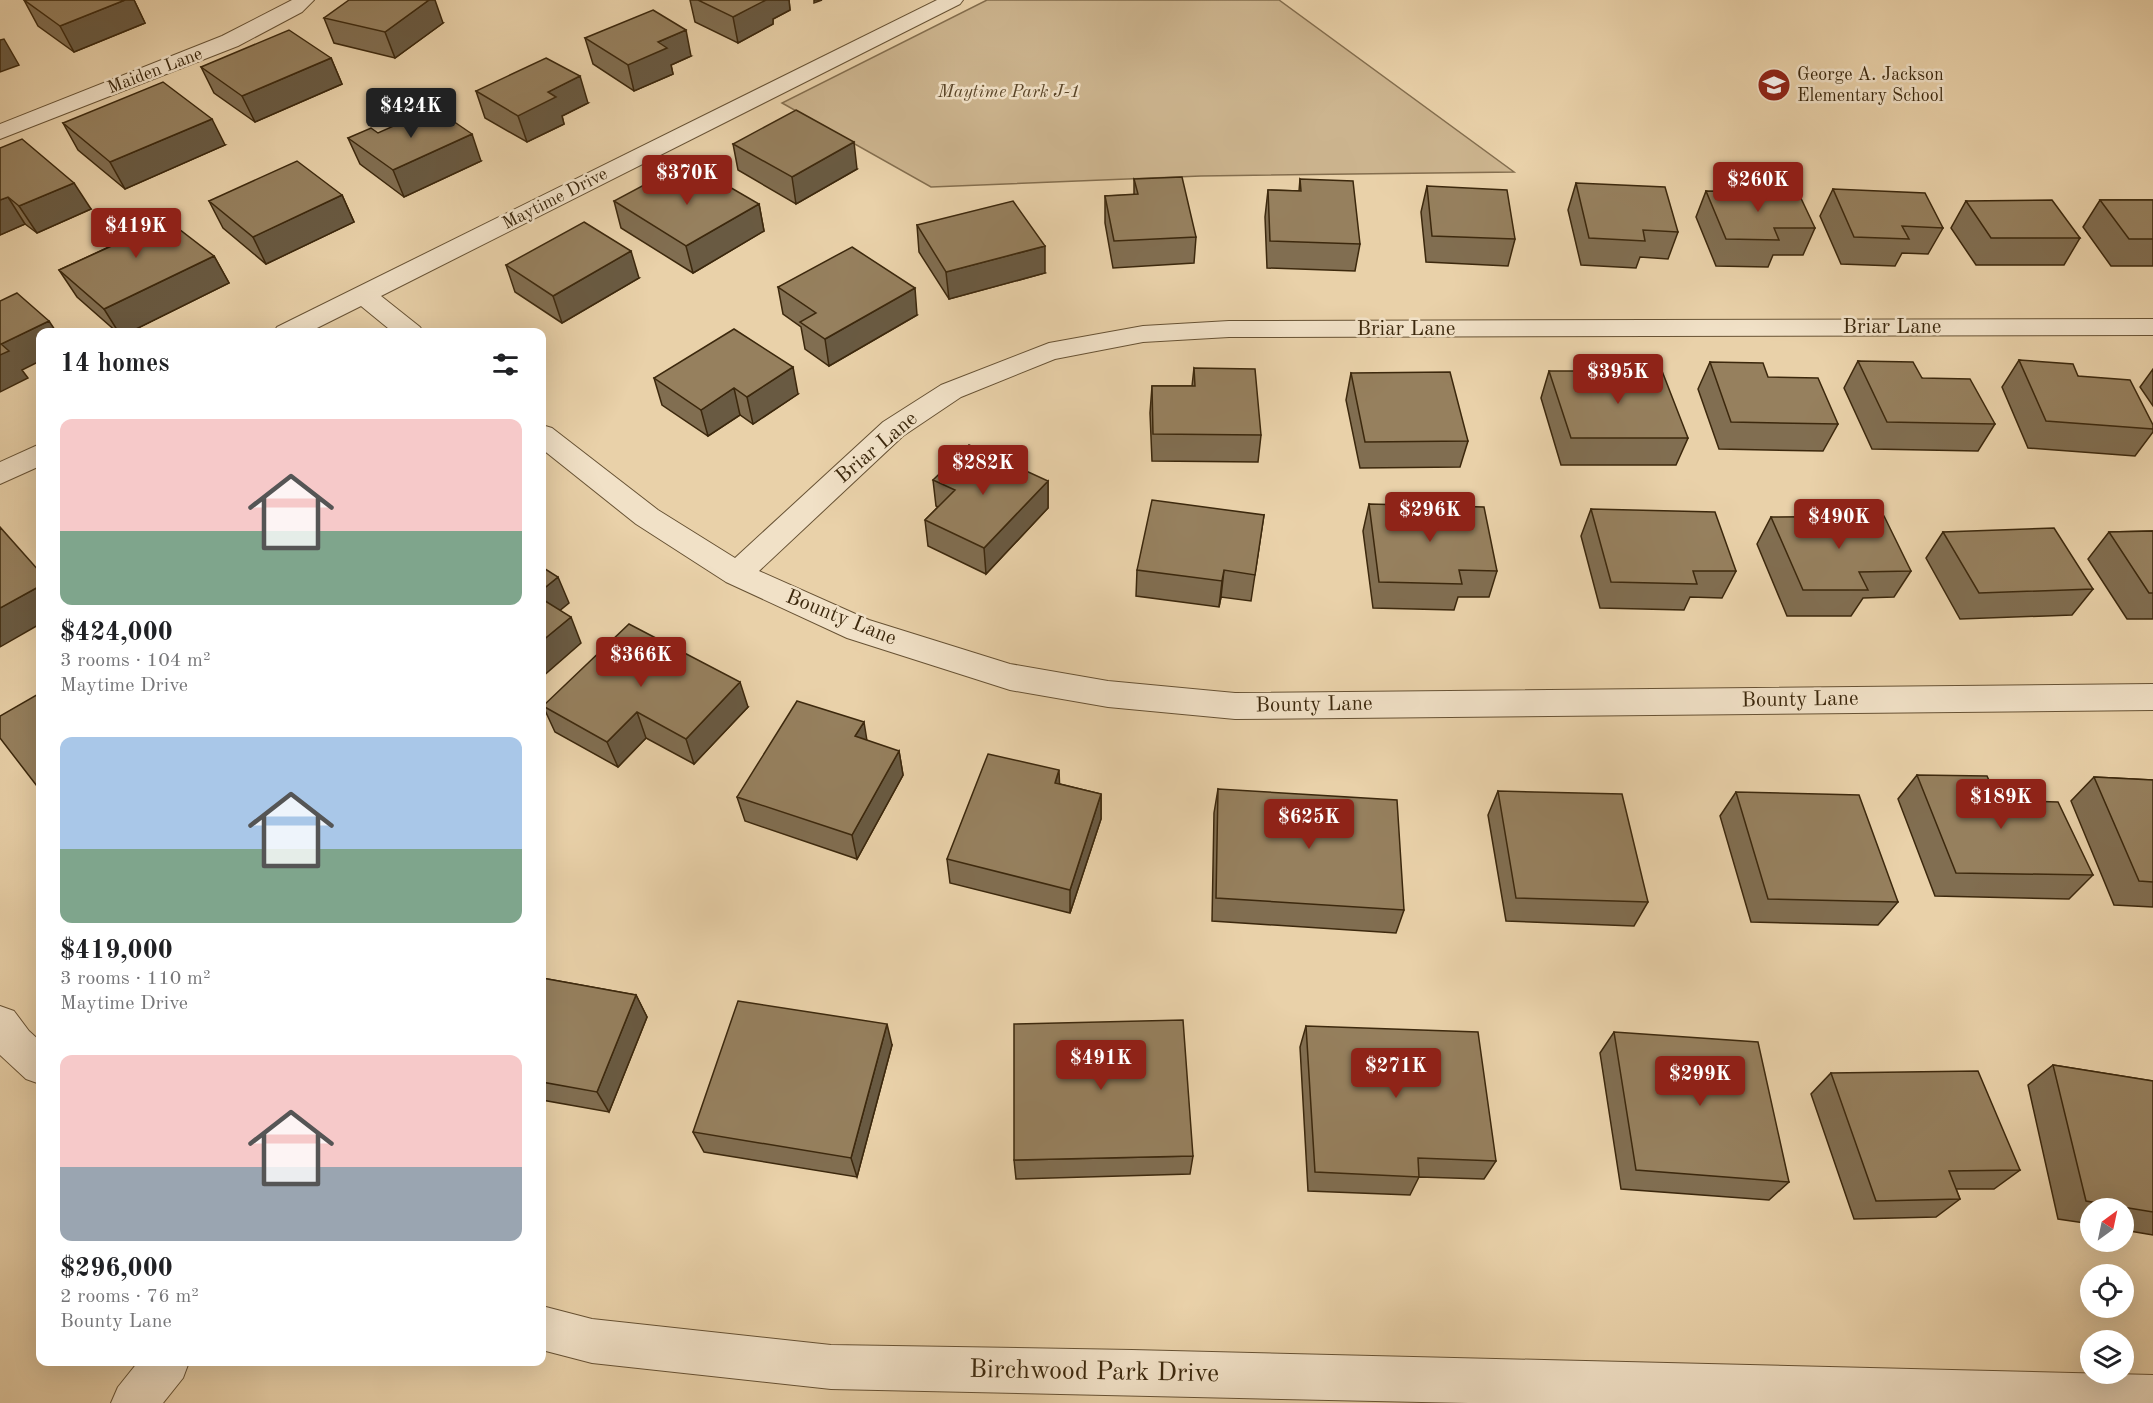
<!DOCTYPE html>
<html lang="en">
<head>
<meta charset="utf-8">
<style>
  body { margin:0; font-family:"Old Standard TT",serif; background:#f6f6f6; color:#202124; height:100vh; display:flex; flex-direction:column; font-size:22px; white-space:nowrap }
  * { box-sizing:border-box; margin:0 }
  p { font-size:20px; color:#757577 }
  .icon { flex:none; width:33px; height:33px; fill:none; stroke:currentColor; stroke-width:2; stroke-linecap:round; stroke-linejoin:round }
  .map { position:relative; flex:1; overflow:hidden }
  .details { position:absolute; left:36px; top:328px; width:510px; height:1038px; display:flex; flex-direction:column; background:#fff; border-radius:12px; box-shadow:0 6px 24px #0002 }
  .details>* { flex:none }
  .needle { width:39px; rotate:33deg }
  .controls { position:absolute; left:2080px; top:1198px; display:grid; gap:12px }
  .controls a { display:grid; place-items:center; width:54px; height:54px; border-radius:50%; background:#fff; box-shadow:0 6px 24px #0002; font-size:30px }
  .price { position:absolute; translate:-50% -51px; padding:0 14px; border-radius:6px; background:#8f2418; color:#fff; font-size:20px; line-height:39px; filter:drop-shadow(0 2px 3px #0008) }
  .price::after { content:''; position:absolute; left:50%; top:36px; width:18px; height:14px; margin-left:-9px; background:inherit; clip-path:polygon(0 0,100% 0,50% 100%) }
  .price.on { background:#222; color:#fff }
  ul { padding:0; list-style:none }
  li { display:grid; align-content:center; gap:12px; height:318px; padding:0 24px }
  li span { display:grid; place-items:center; height:186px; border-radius:12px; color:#555 }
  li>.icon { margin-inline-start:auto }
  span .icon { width:108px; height:108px; fill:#fffc; stroke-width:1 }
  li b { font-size:26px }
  h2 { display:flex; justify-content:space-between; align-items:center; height:72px; padding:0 24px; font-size:26px }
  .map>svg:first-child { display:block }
</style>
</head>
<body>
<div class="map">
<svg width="2153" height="1403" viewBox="0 0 2153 1403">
  <rect width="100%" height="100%" fill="#e9d1a9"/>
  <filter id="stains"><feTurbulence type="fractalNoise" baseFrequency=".00333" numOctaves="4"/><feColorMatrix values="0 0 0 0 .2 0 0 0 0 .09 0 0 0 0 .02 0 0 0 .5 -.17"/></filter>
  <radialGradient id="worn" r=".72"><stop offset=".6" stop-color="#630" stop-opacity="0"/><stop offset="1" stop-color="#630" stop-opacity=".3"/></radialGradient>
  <path fill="#ccb48e" stroke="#846e4e" stroke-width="1.5" d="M987,0H1279L1514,172L1201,176L931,187L782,103Z"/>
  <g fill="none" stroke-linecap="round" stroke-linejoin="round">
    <defs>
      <path id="minor" d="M292,0H314L302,12L238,46L0,139V124L222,36Z
        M937,0H963L960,4L381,296L420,327L424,333H394L361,306L307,333H273L277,327Z
        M2153,319V335L1229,337L1143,342L1055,359L961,397L903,436L759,571L869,620L1010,664L1108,681L1235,693L2153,684V710L1235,719L1108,707L1010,690L847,638L726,582L636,524L542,449V425L552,428L658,510L735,558L883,422L941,385L1049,343L1143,326L1229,321Z
        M40,444V466L0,484V462Z
        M0,1006L14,1011L29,1031L40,1041V1084L26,1079L0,1055Z
        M542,1306L592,1319L831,1345L1132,1350L2153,1375V1403H1468L831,1389L592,1363L542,1350Z
        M138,1362H189L183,1378L163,1403H111L118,1387Z"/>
    </defs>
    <use href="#minor" stroke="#675234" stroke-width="2"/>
    <use href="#minor" fill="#f1e1c7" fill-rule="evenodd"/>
  </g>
  <path fill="#816e51" stroke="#3c280d" stroke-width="1.5" d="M24,0H134L145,23L74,52L38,26Z
    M690,0H789L790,10L773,19V24L738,43L695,22Z
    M324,18L443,23L395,58L334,43Z
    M585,38L691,56L671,65L673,74L634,91L593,64Z
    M331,58L342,84L255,122L214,93L201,67Z
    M476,91L588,103L562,116L564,124L527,142L485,118Z
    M63,123L225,145L125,189L78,150Z
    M378,133L481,161L404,197L360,164L348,138Z
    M733,144L857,169L796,204L738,170Z
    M0,148L91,209L37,233L25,224L0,235Z
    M1134,179L1196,237L1194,263L1113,268L1105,223V196L1134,195Z
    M1300,179L1360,244L1355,271L1267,268L1265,217L1268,190L1299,191Z
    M1576,183L1678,232L1668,259L1640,257L1636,268L1581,265L1568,210Z
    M1427,186L1515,239L1508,266L1426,262L1421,212Z
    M1833,189L1943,228L1928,254L1902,253L1895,266L1841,264L1820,216Z
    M1706,191L1815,228L1803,255H1773L1768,267L1716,266L1696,217Z
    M342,195L354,222L266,264L223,228L209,201Z
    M2100,200H2153V266H2111L2083,227Z
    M614,201L759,204L764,231L693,273L621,228Z
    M1966,201L2080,238L2064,265H1976L1951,228Z
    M917,225L1045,273L949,299L919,252Z
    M103,232L214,256L229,283L128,333H118L77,297L59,270L111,246Z
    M506,265L639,278L562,323L515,292Z
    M778,287L917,315L829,366L805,349L801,327L783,314Z
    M2019,360L2078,376L2153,425V432L2135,456L2028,448L2002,387Z
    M1858,361L1922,378L1995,424L1978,451L1872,449L1844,388Z
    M1710,362L1838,424L1823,451L1719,449L1698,389Z
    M1194,368L1261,435L1258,462L1152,461L1150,413L1152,386H1192Z
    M2153,369V406L2140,387Z
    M1549,371L1688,438L1676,465H1561L1541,398Z
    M1351,373L1468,441L1460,467L1360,468L1346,400Z
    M654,378L798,394L753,424L740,415L708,436L662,405Z
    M933,480L1048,481V508L986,574L928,546L925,520L938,507L936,506Z
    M1369,504L1497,571L1489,597H1458L1454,610L1373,608L1363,531Z
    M1591,509L1736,571L1722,598L1690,597L1684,610L1600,608L1581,536Z
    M1264,515L1251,601L1221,597L1219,607L1136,596L1137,570Z
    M1771,517L1911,571L1894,597L1863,598L1851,616H1787L1757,544Z
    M2153,531V619H2127L2088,559L2109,532Z
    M1943,532L2093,589L2072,615L1960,619L1926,558Z
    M543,706L748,707L694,764L646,738L618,767L555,732Z
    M899,751L903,775L857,859L745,821L737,797Z
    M1917,775L2093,875L2069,899L1935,896L1898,799Z
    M2094,777L2153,780V907L2114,905L2071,801Z
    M1060,784L1101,794V819L1070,913L950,883L947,859Z
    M1218,789L1404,910L1396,933L1212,921L1214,813Z
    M1498,791L1648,902L1634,926L1506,921L1488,815Z
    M1736,792L1898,902L1878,925L1751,922L1720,816Z
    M542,978L636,995L647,1017L609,1112L542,1100Z
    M1306,1026L1496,1161L1484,1179L1419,1177L1410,1195L1308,1191L1300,1047Z
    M1614,1032L1789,1182L1769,1200L1621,1189L1600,1053Z
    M892,1045L857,1177L704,1152L693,1132Z
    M2053,1065L2153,1081V1235L2124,1230V1209H2091V1224L2058,1219L2028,1085Z
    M1831,1073L2020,1170L1994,1189H1956L1960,1199L1936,1217L1854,1219L1811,1094Z
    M1193,1156L1190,1174L1016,1179L1014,1160Z"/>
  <path fill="#695a42" stroke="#3c280d" stroke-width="1.5" d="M125,0H134L145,23L74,52L60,26Z
    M429,0H435L443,23L395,58L385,32Z
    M764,0H789L790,10L773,19V24L738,43L733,17Z
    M814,0H822L814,3Z
    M686,30L691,56L671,65L673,74L634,91L628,65L658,42Z
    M4,39L19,65L0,72V40Z
    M331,58L342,84L255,122L242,96Z
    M580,76L588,103L562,116L564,124L527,142L518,116L548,92Z
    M212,119L225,145L125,189L110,162Z
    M472,134L481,161L404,197L393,170Z
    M854,142L857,169L796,204L792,177Z
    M74,183L91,209L37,233L19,206Z
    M342,195L354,222L266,264L253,237Z
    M8,197L25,224L0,235V200Z
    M759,204L764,231L693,273L686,246Z
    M1045,246V273L949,299L946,272Z
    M631,251L639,278L562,323L553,296Z
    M214,256L229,283L128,333H119L104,309Z
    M915,288L917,315L829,366L825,339Z
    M49,321L57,333H40V361L22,370L28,378L0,392V355L1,344Z
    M793,367L798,394L753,424L747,397Z
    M734,388L740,415L708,436L701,410Z
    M1048,481V508L986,574L984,548Z
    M1224,570L1221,597L1219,607L1222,581Z
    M558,577L569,603L547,621L542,609V590Z
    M40,586V624L0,647V608Z
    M571,617L581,643L542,677V641Z
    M740,682L748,707L694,764L686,739Z
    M637,712L646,738L618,767L607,742Z
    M864,722L868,747L855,736Z
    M899,751L903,775L857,859L852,835Z
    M1059,770L1060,795L1055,783Z
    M1101,794V819L1070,913V890Z
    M636,995L647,1017L609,1112L597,1092Z
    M887,1024L892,1045L857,1177L851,1158Z"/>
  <path fill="#96805e" stroke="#3c280d" stroke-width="1.5" d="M24,0H125L60,26Z
    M349,0H429L385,32L324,18Z
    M698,0H766L733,17Z
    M653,10L686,30L658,42L667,48L628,65L585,38Z
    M289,30L331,58L242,96L201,67Z
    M546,58L580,76L548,92L556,97L518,116L476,91Z
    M163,82L212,119L110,162L63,123Z
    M434,108L472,134L393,170L348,138L371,128L378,133Z
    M796,110L854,142L792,177L733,144Z
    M22,139L74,183L19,206L8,197L0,200V148Z
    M297,161L342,195L253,237L209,201Z
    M702,171L759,204L686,246L614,201L657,178L673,187Z
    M1182,177L1196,237L1114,241L1105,196L1138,194L1134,179Z
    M1300,179L1353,181L1360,244L1270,241L1268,190L1301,191Z
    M1576,183L1665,187L1678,232L1643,230L1645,241L1589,238Z
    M1427,186L1507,190L1515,239L1432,236Z
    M1833,189L1925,193L1943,228L1902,226L1909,239L1854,237Z
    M1706,191L1798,192L1815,228H1774L1779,240L1726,239Z
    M2052,200L2080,238H1991L1966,201Z
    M2100,200H2153V239H2129Z
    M1013,201L1045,246L946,272L917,225Z
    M153,209L214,256L104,309L59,270L116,244L103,232Z
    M584,222L631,251L553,296L506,265Z
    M852,247L915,288L825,339L800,322L816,313L778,287Z
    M17,293L49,321L1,344L9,351L0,355V301Z
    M734,329L793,367L747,397L734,388L701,410L654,378Z
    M2019,360L2073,364L2078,376L2130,380L2153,425V429L2046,421Z
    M1858,361L1913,362L1922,378L1970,379L1995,424L1887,422Z
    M1710,362L1763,363L1768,377L1818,378L1838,424L1731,422Z
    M1194,368L1255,369L1261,435L1153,434L1152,386H1195Z
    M1549,371H1662L1688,438H1571Z
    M1450,372L1468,441L1365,442L1351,373Z
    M969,445L1048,481L984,548L925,520L955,490L933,480Z
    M1152,500L1264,515L1255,575L1224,570L1222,581L1137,570Z
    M1369,504L1484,507L1497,571L1459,570L1462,584L1379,582Z
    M1591,509L1715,512L1736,571H1693L1697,584L1611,582Z
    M1884,516L1911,571L1859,572L1868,590H1803L1771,517Z
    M0,527L40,572V586L0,608Z
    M2054,528L2093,589L1979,593L1943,532Z
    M2153,531V593H2149L2109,532Z
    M542,567L558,577L542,590Z
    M542,599L571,617L542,641Z
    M629,624L740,682L686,739L637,712L607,742L543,706Z
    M40,693V790L0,738V716Z
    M797,701L864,722L855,736L899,751L852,835L737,797Z
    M988,754L1059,770L1055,783L1101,794L1070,890L947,859Z
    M1917,775L1987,776L1998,800L2058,802L2093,875L1956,873Z
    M2094,777L2153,780V882L2139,881Z
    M1218,789L1397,800L1404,910L1216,898Z
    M1498,791L1622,794L1648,902L1516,898Z
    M1736,792L1859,795L1898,902L1768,899Z
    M542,978L636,995L597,1092L542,1082Z
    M738,1001L887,1024L851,1158L693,1132Z
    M1183,1020L1193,1156L1014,1160V1024Z
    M1306,1026L1478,1032L1496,1161L1418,1158L1419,1177L1315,1172Z
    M1614,1032L1758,1042L1789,1182L1636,1170Z
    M2053,1065L2153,1081V1212L2086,1201Z
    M1978,1071L2020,1170L1949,1171L1960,1199L1876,1201L1831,1073Z"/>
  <defs>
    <symbol id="school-disc" viewBox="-11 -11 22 22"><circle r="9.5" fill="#8f2418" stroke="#f1e1c7"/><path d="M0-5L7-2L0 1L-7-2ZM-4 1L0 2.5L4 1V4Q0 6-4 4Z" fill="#fff"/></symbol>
  </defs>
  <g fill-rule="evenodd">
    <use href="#school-disc" x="1755" y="66" width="38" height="38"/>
  </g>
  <g text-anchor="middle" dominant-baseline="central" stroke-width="5" stroke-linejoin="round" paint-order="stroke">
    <g font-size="18" fill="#3c280d" stroke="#f1e1c7">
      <text transform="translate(155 71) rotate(-21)">Maiden Lane</text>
      <text transform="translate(555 199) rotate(-27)">Maytime Drive</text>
    </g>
    <g font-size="18" fill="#3c280d" stroke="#f1e1c7" text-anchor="start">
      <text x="1797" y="75">George A. Jackson<tspan x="1797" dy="21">Elementary School</tspan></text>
    </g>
    <g font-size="18" font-style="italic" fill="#594427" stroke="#f1e1c7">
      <text x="1009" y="92">Maytime Park J-1</text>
    </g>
    <g font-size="21" fill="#3c280d" stroke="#f1e1c7">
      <text x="1892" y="327">Briar Lane</text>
      <text x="1406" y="329">Briar Lane</text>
      <text transform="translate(877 448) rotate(-40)">Briar Lane</text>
      <text transform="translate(841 618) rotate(22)">Bounty Lane</text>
      <text transform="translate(1800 700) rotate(-1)">Bounty Lane</text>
      <text transform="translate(1314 705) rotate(-1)">Bounty Lane</text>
    </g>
    <g font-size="26" fill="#3c280d" stroke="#f1e1c7">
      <text transform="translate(1094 1372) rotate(1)">Birchwood Park Drive</text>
    </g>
  </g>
  <rect width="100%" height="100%" filter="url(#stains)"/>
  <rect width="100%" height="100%" fill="url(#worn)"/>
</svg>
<div class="controls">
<a><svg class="needle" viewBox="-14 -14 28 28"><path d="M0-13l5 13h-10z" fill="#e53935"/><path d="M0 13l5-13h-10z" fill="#757577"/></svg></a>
<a><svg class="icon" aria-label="locate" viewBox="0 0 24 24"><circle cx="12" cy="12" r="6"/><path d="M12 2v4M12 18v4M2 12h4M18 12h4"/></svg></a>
<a><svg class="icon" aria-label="layers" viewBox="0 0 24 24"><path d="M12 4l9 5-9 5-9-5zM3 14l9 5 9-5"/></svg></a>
</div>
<b class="price on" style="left:411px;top:139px">$424K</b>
<b class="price" style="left:687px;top:206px">$370K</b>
<b class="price" style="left:1758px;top:213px">$260K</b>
<b class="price" style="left:136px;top:259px">$419K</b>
<b class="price" style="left:1618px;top:405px">$395K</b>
<b class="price" style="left:983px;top:496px">$282K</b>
<b class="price" style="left:1430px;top:543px">$296K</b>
<b class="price" style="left:1839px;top:550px">$490K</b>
<b class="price" style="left:641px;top:688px">$366K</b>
<b class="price" style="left:2001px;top:830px">$189K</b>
<b class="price" style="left:1309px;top:850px">$625K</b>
<b class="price" style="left:1101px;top:1091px">$491K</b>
<b class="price" style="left:1396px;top:1099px">$271K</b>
<b class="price" style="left:1700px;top:1107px">$299K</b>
<section class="details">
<h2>14 homes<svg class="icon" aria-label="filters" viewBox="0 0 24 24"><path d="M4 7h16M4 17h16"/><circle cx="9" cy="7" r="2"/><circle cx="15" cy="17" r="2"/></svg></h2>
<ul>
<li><span style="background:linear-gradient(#f6c9c9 60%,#7fa58c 0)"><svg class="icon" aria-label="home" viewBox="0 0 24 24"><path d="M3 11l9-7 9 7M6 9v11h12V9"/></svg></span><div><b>$424,000</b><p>3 rooms · 104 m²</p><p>Maytime Drive</p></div></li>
<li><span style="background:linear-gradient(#a9c7e8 60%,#7fa58c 0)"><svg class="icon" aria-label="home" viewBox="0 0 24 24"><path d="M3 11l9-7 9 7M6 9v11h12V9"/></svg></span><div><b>$419,000</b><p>3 rooms · 110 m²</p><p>Maytime Drive</p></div></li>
<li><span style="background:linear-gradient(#f6c9c9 60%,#9aa5b1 0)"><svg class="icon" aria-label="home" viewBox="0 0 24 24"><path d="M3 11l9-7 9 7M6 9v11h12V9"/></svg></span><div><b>$296,000</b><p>2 rooms · 76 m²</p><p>Bounty Lane</p></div></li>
</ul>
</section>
</div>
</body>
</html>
